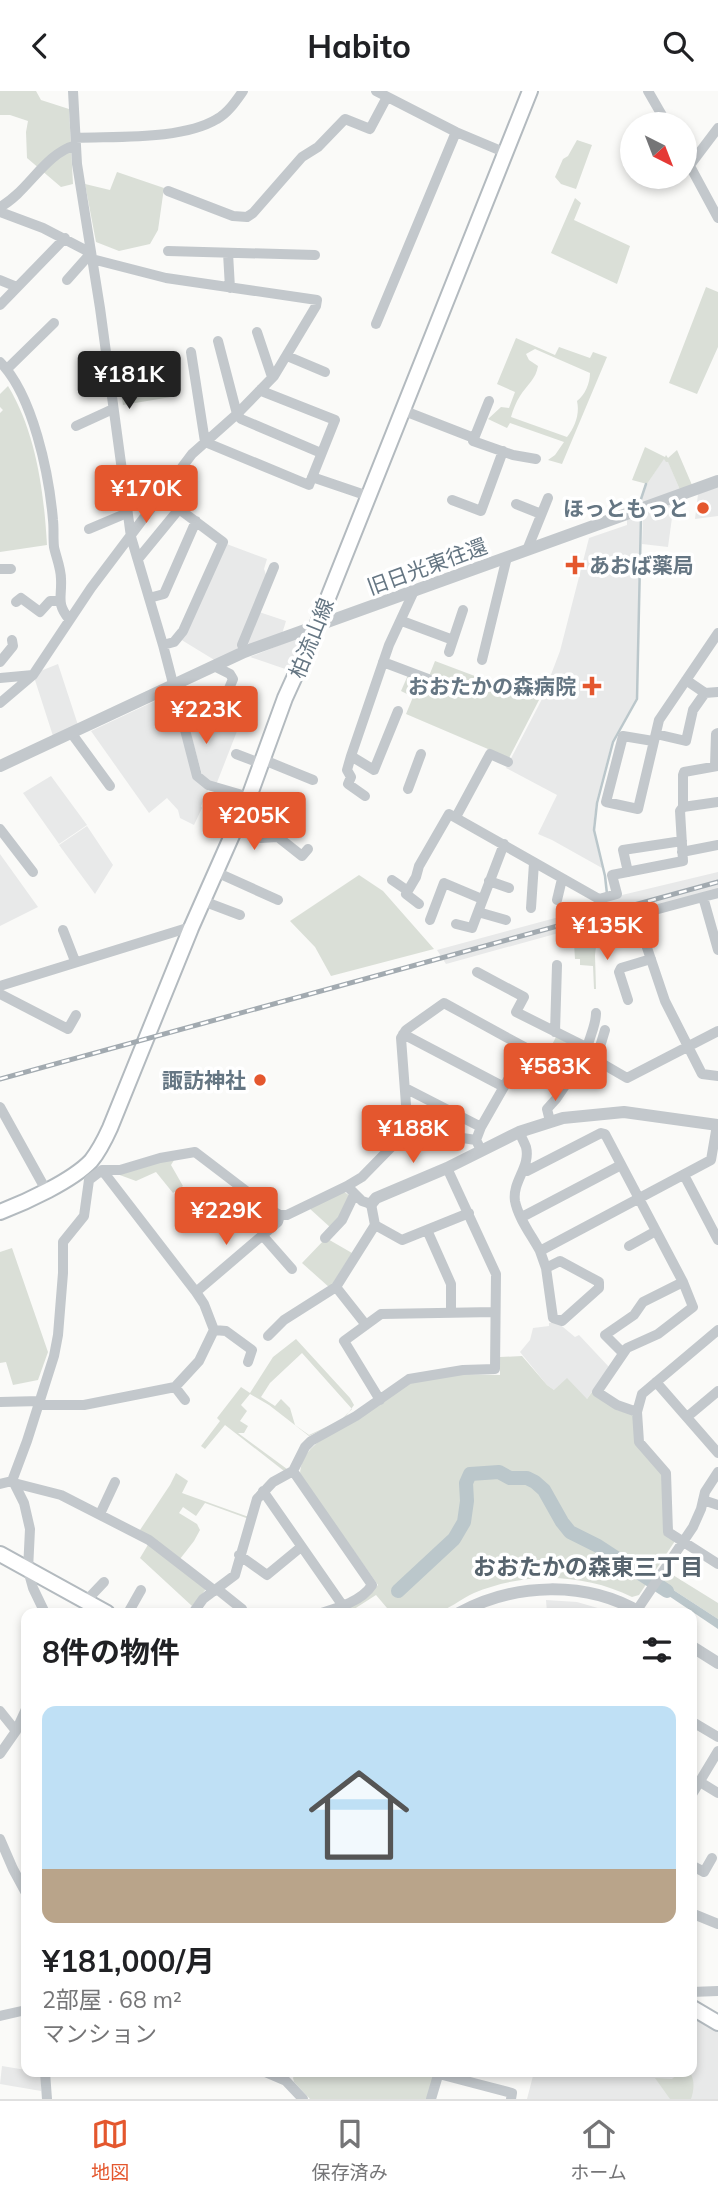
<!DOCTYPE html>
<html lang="ja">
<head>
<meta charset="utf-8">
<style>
  body { margin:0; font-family:Mulish,"Noto Sans JP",sans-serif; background:#f6f6f6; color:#202124; height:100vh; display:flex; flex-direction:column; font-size:26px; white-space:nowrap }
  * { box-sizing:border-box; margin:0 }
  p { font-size:23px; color:#757577 }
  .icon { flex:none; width:38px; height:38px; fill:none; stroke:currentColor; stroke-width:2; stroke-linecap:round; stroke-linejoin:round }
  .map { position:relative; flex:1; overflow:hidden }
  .drawer { position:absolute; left:21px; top:1517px; width:676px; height:469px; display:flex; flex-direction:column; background:#fff; border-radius:14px; box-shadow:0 4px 10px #0003 }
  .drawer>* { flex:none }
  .needle { width:46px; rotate:138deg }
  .tools { position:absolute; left:620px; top:21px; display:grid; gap:14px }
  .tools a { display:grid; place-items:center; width:77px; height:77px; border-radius:50%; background:#fff; box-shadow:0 4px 10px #0003; font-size:35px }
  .price { position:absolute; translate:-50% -60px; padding:0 16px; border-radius:7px; background:#e4572e; color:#fff; font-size:23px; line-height:46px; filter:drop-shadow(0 2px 4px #0008) }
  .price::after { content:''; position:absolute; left:50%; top:42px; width:21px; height:16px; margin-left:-10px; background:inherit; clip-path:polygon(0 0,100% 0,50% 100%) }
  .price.current { background:#222; color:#fff }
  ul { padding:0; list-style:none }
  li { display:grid; align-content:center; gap:14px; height:371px; padding:0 21px }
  li span { display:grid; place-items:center; height:217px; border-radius:14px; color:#555 }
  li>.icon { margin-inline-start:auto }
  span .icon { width:126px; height:126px; fill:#fffc; stroke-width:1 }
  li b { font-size:30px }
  h2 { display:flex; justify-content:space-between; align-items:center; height:84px; padding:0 21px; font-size:30px }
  header { display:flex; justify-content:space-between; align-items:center; height:91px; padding:0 21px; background:#fff; font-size:32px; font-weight:700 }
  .tab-bar { display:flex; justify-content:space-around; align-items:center; height:98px; border-top:2px solid #e0e0e0; background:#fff; font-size:19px; color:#757577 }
  .tab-bar a { display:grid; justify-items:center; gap:4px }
  .tab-bar .current { color:#e4572e }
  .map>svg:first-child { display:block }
</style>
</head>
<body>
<header><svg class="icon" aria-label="back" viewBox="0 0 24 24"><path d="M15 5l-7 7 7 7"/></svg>Habito<svg class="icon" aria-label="search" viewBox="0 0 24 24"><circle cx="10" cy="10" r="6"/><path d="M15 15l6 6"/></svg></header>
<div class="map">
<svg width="718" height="2008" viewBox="0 0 718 2008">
  <rect width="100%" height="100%" fill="#fafaf8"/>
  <path fill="#e8e9e9" d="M664,367L668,370L680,399L640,413L647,393Z
    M718,396V425L695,428L698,403Z
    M674,412L668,456L642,453L643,423Z
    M640,424L637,607L612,651L596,711L593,738L602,777L552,749L538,743L557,704L506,677L541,610L560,560L589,447L627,434V429Z
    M224,452L267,468L264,478L266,484L236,560L216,570L180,548Z
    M259,521L286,530L282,543L249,554L247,550Z
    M297,547L302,550L291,580L250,566Z
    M58,573L78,634L53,645L34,586L38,581Z
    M179,601L241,630L216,694L203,687Z
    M170,603L194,686L209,697L201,715L202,717L194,734L180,727L178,719L167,707L149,722L91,640Z
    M51,685L87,734L59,753L23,702Z
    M87,735L113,774L95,803L59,754Z
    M0,763L38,816L0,835Z
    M718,781V798L446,873L437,859L596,816L604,810L622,804Z
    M557,1231L575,1246L579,1244L609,1276L587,1308L554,1299L547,1294L520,1261L530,1249L533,1237L549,1235V1232Z
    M546,1509L577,1511L615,1522H547Z
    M691,1923L718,1937V2008H527L534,1981H691Z
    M2,1975L26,1979V1981H41V2000L0,1993Z"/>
  <path fill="#dadfd7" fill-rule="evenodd" d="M0,0H36L41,9L69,18L73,93L61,96L27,67L26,41L28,30L10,24H0Z
    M577,49L592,54L576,98L561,93L555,86L563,68L568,65Z
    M117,81L164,97L158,139L150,153L119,160L96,151L85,93L110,99Z
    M575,107L581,112L574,129L630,155L617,193L551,162Z
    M706,196L718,201V256L697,303L669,292Z
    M516,247L555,264L559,256L590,267L593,261L607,266L562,373L548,369L555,364L564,351L510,332L507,337L488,328L501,316L509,317L515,301L497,293ZM535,258L590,282C590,292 585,304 577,310C580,323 575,336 567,346L511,326C513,319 516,311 520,305C527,294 536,288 538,275L529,269L526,263Z
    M166,270L171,306L123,314L117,278Z
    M8,295C36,341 44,401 47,454L0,461V322L3,319L0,316V303Z
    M645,356L665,366L666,364L668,367L677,359L692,394L680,399L668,371H666L664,368L647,393L632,389Z
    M435,570L539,609L509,667L406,623L413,606L401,600L408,584L427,590Z
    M359,784L383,800L434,858L331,885L315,856L290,830Z
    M599,830L595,864L596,898H594L593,875L580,874V868H575L573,837Z
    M556,946L582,959L581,963L557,1002L535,986Z
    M176,1066L171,1074L183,1095L173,1102L156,1081L136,1090L117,1083Z
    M344,1101L349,1104L339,1127L331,1137L309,1117Z
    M326,1147L352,1162L330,1197L302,1172Z
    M12,1157L48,1261L38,1289L13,1294L6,1271L0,1272V1161Z
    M296,1248L350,1307L354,1314L344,1328L309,1345L269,1314L250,1303L241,1314L247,1320L240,1330L248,1335L244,1342H238L287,1378H290L270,1389L260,1398L268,1389L284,1380L225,1334L205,1358L201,1355L220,1330L217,1327L241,1296L250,1302L273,1266ZM302,1262L352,1318L341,1329L309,1344L295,1334L290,1317L281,1308L275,1315L261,1306L270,1292Z
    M522,1265L547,1294L554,1299L567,1287L587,1308L592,1301L617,1319L631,1323L634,1326L636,1352L662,1383L675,1450L639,1504L632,1506C583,1482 524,1481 474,1502C462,1507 447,1520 435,1522C423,1526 395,1522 381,1522L387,1517L376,1504L348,1522H335L366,1505L378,1494L300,1384C300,1371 307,1360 317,1352L409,1292L461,1283L500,1284V1266Z
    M176,1382L188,1390L182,1402L246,1425H248L253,1406L259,1398L249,1428L205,1412L196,1425L183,1416L179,1422L197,1433L200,1439L194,1450L180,1468L140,1439L170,1394Z
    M149,1452L206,1498L192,1515L140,1467Z
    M668,1481L718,1512V1528L661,1491Z
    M296,1981H437L429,2008H310L294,1991L293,1987Z
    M680,1981H690C695,1990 694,1999 691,2008H670L655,1987L672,1988Z"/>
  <path fill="#bbc7cb" d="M661,1491L718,1528V1538L657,1497Z"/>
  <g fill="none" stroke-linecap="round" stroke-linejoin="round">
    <path stroke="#bbc7cb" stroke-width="2.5" d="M639,414L646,393
      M607,803L605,785L594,739L597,712L613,651L637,608L641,424"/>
    <path stroke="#bbc7cb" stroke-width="14" d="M398,1500L454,1448L464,1431L467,1410L466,1392L470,1383L499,1381L510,1387H527L535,1391L544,1399L562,1431L570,1441L598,1455L667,1500"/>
    <defs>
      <path id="secondary" d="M0,1121C26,1111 72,1090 91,1070C99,1060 105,1048 110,1037L191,837L249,706L285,607L310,552L530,0
        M0,1463L107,1522
        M691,1916L718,1932"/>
    </defs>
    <use href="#secondary" stroke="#b3babf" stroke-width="18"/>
    <path stroke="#c3c8cc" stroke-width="10" d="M73,0L77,73L100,217L131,446L163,554L197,685L208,694L249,706
      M376,0L456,41L506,62
      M648,0L667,33
      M76,47C117,45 182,49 217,28C228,22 236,10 243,0
      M684,64L718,127
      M690,74L718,37
      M168,100L233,125L247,126L253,122L302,66L318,56L345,28L370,38L387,6
      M0,116C29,100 44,63 76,54
      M0,121L43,137L91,162L67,189
      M168,160L315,164
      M228,162L230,197
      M0,189L17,196
      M0,214L65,147
      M376,233L456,41
      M257,241L271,283L274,285
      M218,250L237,323L241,328L321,362
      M191,261L205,351L309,394L335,329L264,301L261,298
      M287,265L325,281
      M0,271C33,304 49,383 53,429C54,438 53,447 54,456C56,466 61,477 61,488C62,507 56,512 69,528
      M7,278L54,232
      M489,310L473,350L513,364L536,368
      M402,319L474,347
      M76,335L113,318
      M312,386L368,405
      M452,409L481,420L503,360
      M516,413L541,423
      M89,438L127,422
      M527,459L548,407
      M138,468L179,418L223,451L183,540L174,551L163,554
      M0,478H11
      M149,507L164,503L196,430
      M16,511L21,507L40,521L50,510H60
      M402,530L453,549
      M244,561L242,554L274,476
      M449,561L463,519
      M482,569L507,466
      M0,571L13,555L12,549
      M383,571L428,588
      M214,575L230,583L233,588L225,607
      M0,587L33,584
      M686,589L705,602L718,601
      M0,612L33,584L91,497L192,363L237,323L274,285L316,215L317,209L166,187L92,168
      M398,620L374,679L351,665L389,554L414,500
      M72,643L110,695
      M656,643L686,650L693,619L705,602
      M653,650L623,645L606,711L638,718L659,629L718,542
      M236,663L262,673
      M351,665L347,679L351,686L348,693L365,705
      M264,669L313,689
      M715,675L716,643L718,642
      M408,698L421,663
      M683,716L718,711
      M456,726L490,663L508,671
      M237,737L260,747L278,746L302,765L308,758
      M0,738L33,781
      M504,753L478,821L506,829
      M682,761L718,754
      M216,781L278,809
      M628,781L623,759L682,750
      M392,789L408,800
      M489,790L509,797
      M718,802L703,806L718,859
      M703,806L636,824L665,910L702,983L718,985
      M557,809L562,788
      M203,810L240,824
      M419,813L406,803L416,786L419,775L449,723L599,808L617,803L612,784L683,770L680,720L683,716V684L684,681L718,675
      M531,817L534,772
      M430,829L444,792L482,808
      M456,833L472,837L478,821
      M63,839L75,870
      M477,881L524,906L516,921L586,956
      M0,895L184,838L190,839
      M0,903L68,938L76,924
      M628,909L619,881L621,877L651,868
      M605,939L596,969L627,987L718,940
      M555,941L557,874
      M403,943L504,996
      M405,997L481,1036
      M0,1016L46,1099
      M550,1030L547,1018L556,1008L586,964C587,949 596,937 596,922
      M419,1040L407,1027L401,947L406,939L444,912L526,957L481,1036L476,1049L479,1055
      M519,1041C521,1045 524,1051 526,1056C531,1076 512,1090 515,1110C518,1127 532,1145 540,1160L711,1069L717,1034
      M524,1079L527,1080L601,1042L605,1043L683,1191L693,1216L658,1243L627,1257L597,1301L617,1314L637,1321
      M684,1084L718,1149
      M347,1095L362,1110L371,1113L375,1134L336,1196L366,1234
      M522,1126L621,1074
      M375,1134L402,1149L469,1122
      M427,1139L451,1193V1221
      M263,1145L292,1178
      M325,1147L342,1129L354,1104
      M629,1155L656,1140
      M540,1160L546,1177L560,1170L599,1191V1197L562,1230L553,1227L546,1177
      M196,1201L278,1131L280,1124
      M214,1239L226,1240L252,1259L248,1271
      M718,1239L642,1303L637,1321L639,1351L666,1382L668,1441L718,1473
      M268,1245L284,1229L336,1196
      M623,1262L605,1244L634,1224L643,1211L683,1191
      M656,1291L718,1362
      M175,1296L185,1309
      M380,1309L344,1250L381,1223L495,1221
      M0,1311L40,1310
      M39,1314H84L175,1296L199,1270L214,1239L204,1213L196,1201L102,1079
      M687,1326L718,1300
      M14,1392L61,1404L149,1449L215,1500
      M0,1393L12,1390
      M263,1400L343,1515
      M703,1409L718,1414
      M100,1423L115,1391
      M239,1464L267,1484L301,1456
      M217,1498L242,1518L244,1522
      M85,1511L104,1491
      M45,1522L33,1497L28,1479L30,1438L24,1412L14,1392L12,1390L27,1350L54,1265L58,1244L63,1182V1151L84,1125L89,1089L102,1079H120L160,1067L195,1061L271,1119L280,1124H287L347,1095L362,1086L408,1039L476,1049
      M128,1522L141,1499
      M193,1522L203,1508L235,1484L257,1408L273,1391L293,1380
      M321,1522C338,1517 362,1510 372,1494L293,1380L305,1356L311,1350L356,1325L409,1288L463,1279L495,1278L496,1183L447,1077
      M635,1522L693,1436L701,1418L705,1401L718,1381
      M0,1620L16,1640
      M691,1630L718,1646
      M0,1663L16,1640L26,1618
      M700,1691L718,1702
      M691,1705L718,1660
      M0,1748L13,1778L26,1802
      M691,1774L704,1781L712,1767
      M691,1822L718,1833
      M691,1901L718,1900
      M0,1925L26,1919
      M45,1981L47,2008
      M265,1981L286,1990L303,2008
      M439,1983L512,2002L511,2008
      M431,2008L439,1981"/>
    <path stroke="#c3c8cc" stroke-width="12" d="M0,675L244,561L718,390
      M371,1113L376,1107L447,1077L519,1041L563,1027L624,1021L718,1034
      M459,1522C514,1492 586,1489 641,1522
      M691,1555L718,1572"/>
    <use href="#secondary" stroke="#fff" stroke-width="14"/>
    <defs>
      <path id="rail" d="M0,988L718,791"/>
    </defs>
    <use href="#rail" stroke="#a2aab0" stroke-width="5"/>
    <use href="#rail" stroke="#fff" stroke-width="2.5" stroke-dasharray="8" stroke-linecap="butt"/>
  </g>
  <g fill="#e4572e" stroke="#fff" stroke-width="2.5">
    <circle cx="703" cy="417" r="7"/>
    <path d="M571.5 463.5h7v7h7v7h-7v7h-7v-7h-7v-7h7z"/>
    <path d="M588.5 584.5h7v7h7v7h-7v7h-7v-7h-7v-7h7z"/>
    <circle cx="260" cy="989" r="7"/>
  </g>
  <g text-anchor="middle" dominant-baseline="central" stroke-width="7" stroke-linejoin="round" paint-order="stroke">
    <g font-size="21" font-weight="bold" fill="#657683" stroke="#fff" text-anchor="end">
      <text x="689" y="417">ほっともっと</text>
      <text x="589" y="474" text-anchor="start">あおば薬局</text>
      <text x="576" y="595">おおたかの森病院</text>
      <text x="246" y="989">諏訪神社</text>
    </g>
    <g font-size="21" fill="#657683" stroke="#fff">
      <text transform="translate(427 475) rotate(-20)">旧日光東往還</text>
      <text transform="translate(311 547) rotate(-68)">柏流山線</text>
    </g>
    <g font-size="23" font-weight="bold" fill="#57646e" stroke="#fff">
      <text x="588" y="1475">おおたかの森東三丁目</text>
    </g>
  </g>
</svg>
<div class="tools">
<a><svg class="needle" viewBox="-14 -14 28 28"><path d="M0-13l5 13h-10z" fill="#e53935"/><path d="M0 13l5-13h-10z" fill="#757577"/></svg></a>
</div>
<b class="price current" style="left:129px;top:320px">¥181K</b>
<b class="price" style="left:146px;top:434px">¥170K</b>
<b class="price" style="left:206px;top:655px">¥223K</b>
<b class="price" style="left:254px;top:761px">¥205K</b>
<b class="price" style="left:607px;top:871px">¥135K</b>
<b class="price" style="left:555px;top:1012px">¥583K</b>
<b class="price" style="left:413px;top:1074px">¥188K</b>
<b class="price" style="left:226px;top:1156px">¥229K</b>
<section class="drawer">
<h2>8件の物件<svg class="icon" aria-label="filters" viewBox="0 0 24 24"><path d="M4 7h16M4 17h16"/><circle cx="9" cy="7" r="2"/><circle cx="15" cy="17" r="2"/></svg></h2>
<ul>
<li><span style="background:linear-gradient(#bfe0f5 75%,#b9a48a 0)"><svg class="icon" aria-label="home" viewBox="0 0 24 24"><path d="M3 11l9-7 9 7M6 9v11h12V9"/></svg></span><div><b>¥181,000/月</b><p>2部屋 · 68 m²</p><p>マンション</p></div></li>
</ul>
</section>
</div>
<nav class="tab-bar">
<a class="current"><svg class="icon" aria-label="map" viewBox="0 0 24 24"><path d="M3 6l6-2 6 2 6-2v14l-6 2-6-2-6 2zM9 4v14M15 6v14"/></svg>地図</a>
<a><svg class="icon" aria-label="saved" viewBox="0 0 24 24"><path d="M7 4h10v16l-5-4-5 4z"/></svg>保存済み</a>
<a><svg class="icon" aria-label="home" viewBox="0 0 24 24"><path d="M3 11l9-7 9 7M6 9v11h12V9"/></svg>ホーム</a>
</nav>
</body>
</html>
